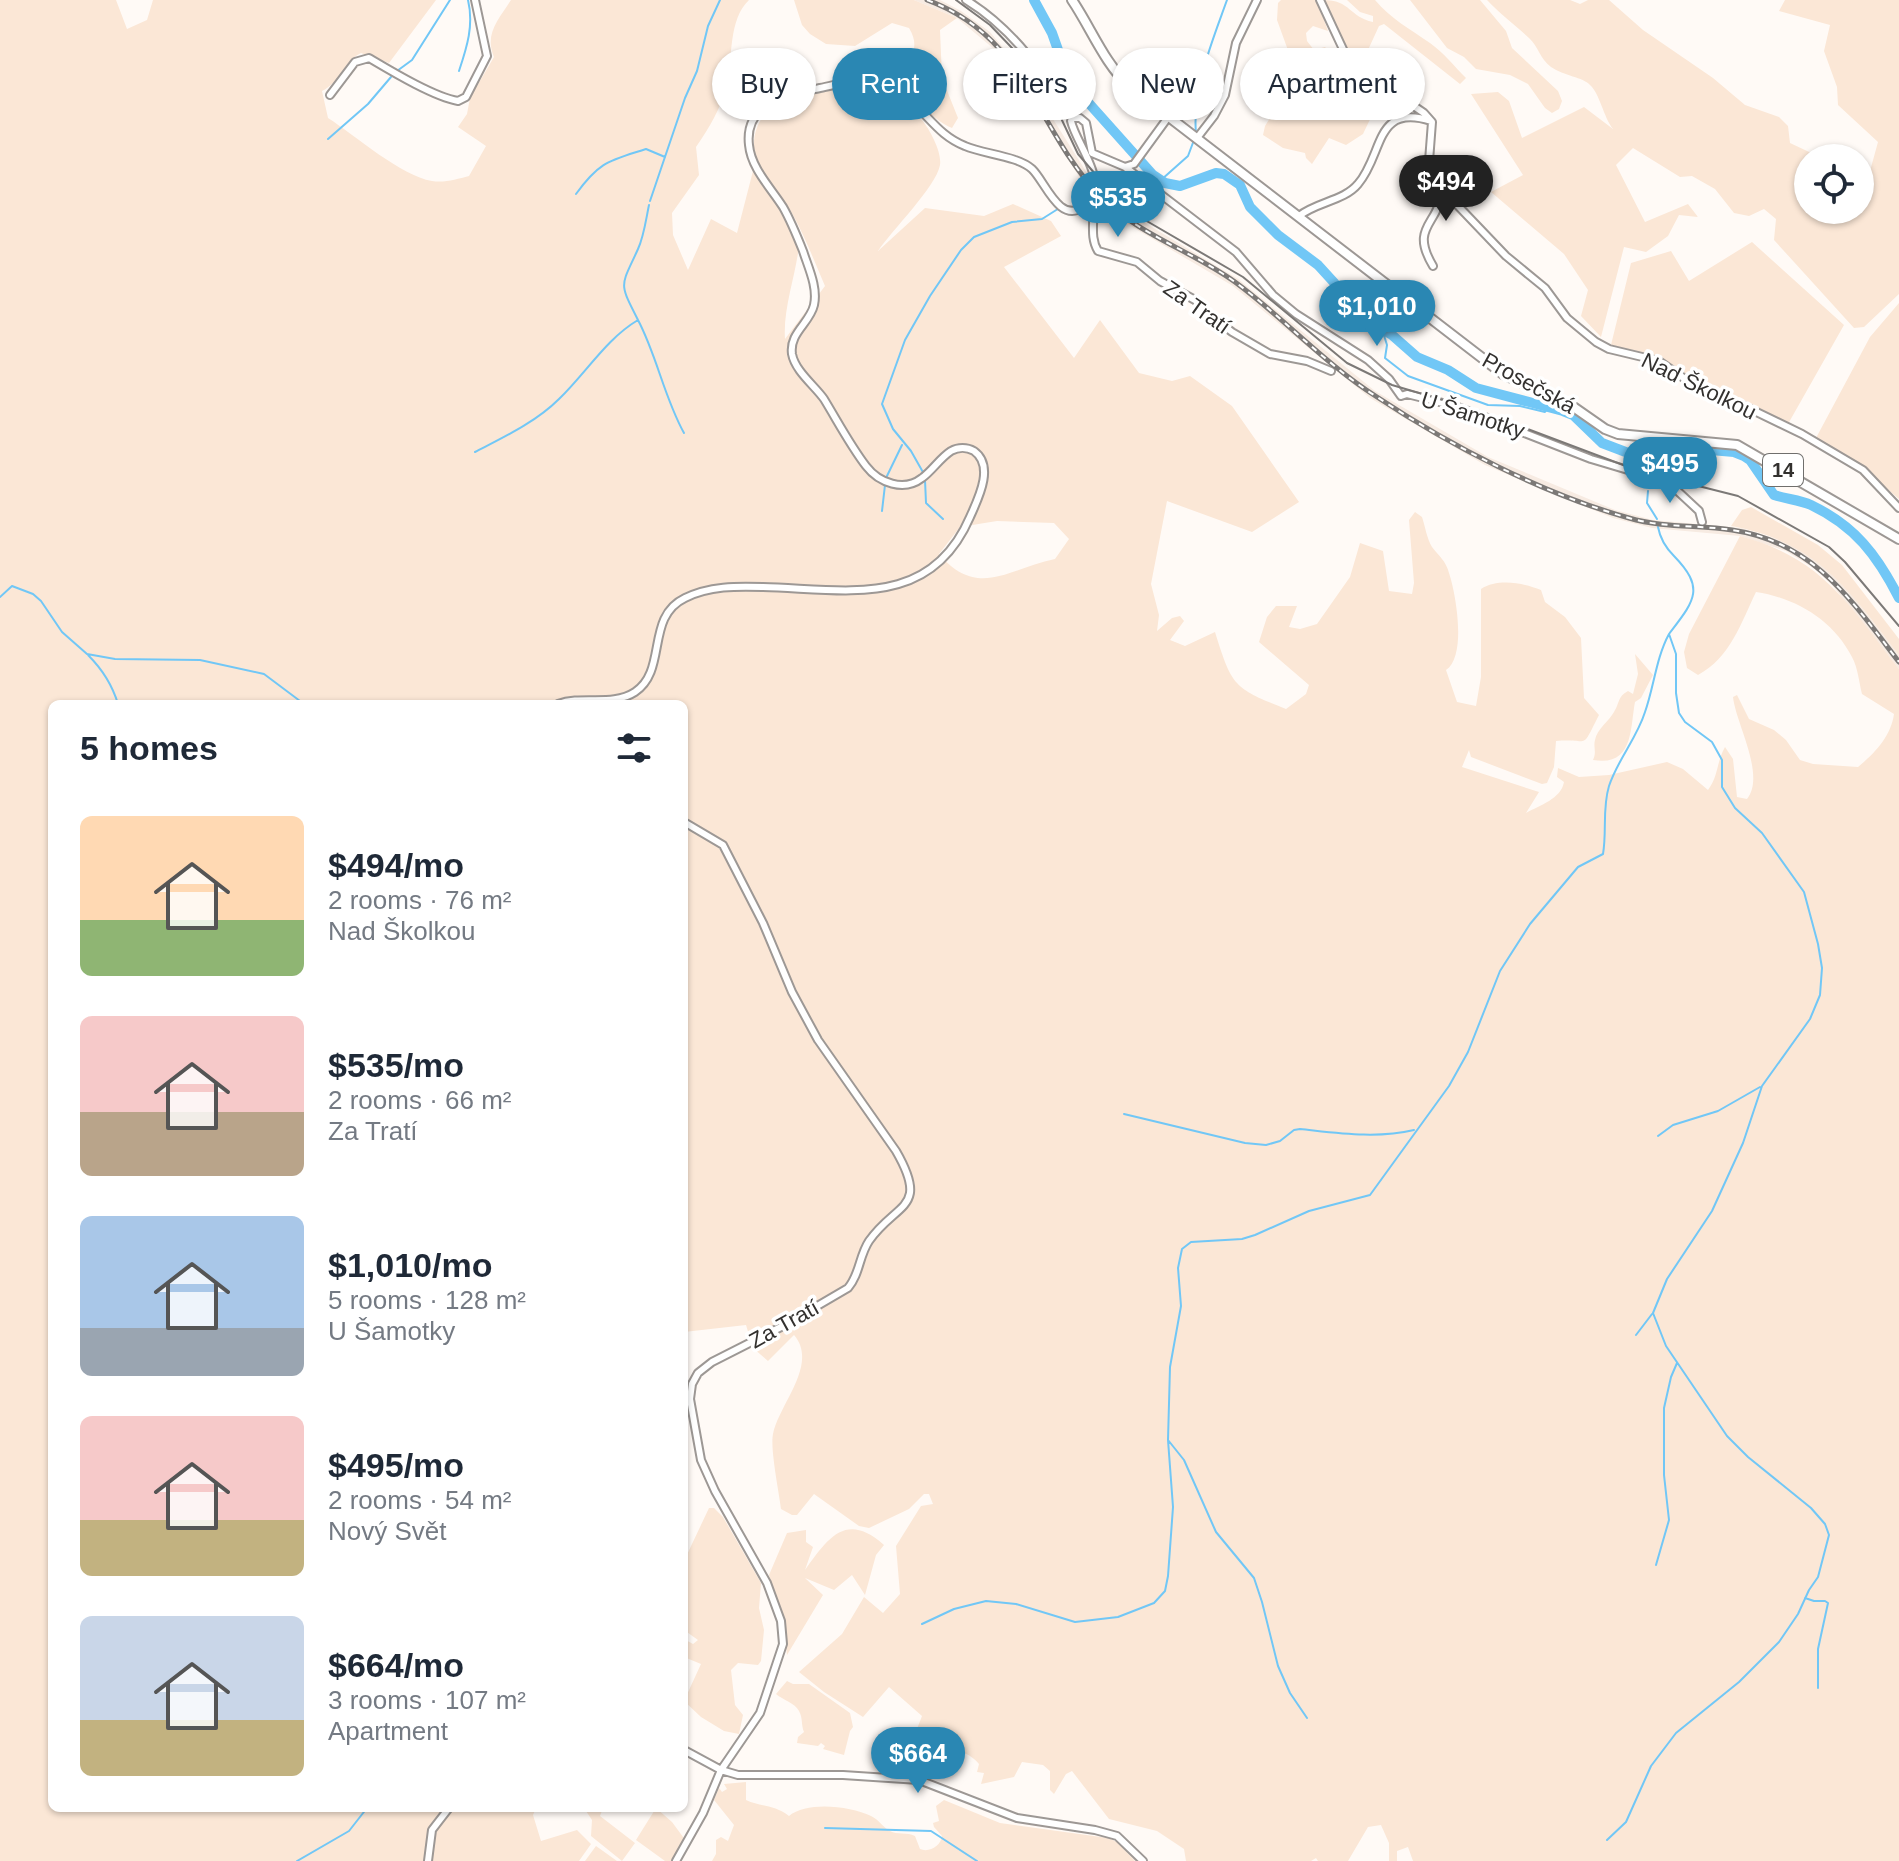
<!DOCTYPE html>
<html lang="en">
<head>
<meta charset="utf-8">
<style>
  body { margin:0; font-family:Arial,sans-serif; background:#f2f2f3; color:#1f2937; height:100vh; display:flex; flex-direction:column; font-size:30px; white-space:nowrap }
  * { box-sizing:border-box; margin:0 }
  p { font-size:26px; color:#747a83 }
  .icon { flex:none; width:44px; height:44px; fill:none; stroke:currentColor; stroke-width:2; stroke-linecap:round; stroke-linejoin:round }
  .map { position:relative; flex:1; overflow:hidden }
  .sheet { position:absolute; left:48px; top:700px; width:640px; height:1112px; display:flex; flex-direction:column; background:#fff; border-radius:12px; box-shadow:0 2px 6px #0004 }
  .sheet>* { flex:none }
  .hud { position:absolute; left:712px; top:48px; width:760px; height:72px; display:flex; gap:16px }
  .buttons { position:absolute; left:1794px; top:144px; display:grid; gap:16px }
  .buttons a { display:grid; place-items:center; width:80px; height:80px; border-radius:50%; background:#fff; box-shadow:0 2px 6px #0004; font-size:40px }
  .price { position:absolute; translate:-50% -68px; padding:0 18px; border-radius:28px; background:#2a87b3; color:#fff; font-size:26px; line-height:52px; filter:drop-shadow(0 2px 4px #0008) }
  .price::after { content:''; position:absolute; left:50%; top:48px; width:24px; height:18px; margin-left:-12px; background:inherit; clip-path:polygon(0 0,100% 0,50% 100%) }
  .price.selected { background:#222; color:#fff }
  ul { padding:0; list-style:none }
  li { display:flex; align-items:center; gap:24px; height:200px; padding:0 32px }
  li span { display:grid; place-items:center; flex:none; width:224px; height:160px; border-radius:12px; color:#555 }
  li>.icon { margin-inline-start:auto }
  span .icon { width:96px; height:96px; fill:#fffc; stroke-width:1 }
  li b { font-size:34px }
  h2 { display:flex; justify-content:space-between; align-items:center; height:96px; padding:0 32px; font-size:34px }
  .pill { padding:0 28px; border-radius:36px; background:#fff; box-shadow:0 2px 6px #0004; font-size:28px; line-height:72px }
  .pill.selected { background:#2a87b3; color:#fff }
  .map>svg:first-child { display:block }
</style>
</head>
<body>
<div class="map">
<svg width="1899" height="1861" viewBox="0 0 1899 1861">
  <rect width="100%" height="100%" fill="#fffaf6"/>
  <path fill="#f7ebe2" d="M914,0H940L961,11L990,32L1024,73L1087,173L1122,209L1238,279L1375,391L1488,457L1615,510L1653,520L1741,528L1789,543L1820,563L1847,588L1899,655V669L1832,585L1815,569L1786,551L1740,536L1652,528L1613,518L1485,465L1370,398L1233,286L1134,228L1107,208L1080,178L1017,78L994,49L957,18Z"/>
  <path fill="#fbe7d6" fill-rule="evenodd" d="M0,0H116L127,29L147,20L153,0H436L389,63L361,53C344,61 341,82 322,91L328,118C356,136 401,176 432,181C445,183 457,179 469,176L486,146L458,127L467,114L470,98L494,57C484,34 499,19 511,0H749C728,20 733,57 727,84C721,108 710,127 696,147L699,175L672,213L673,235L688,270L711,219L737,233L753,171C765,188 800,232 798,253C794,280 783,311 785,339L825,286C815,263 806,239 794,217C783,196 761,176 755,154C751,138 758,118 770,109C787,95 826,91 847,85L855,95L864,100L877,89C897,92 910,105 922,120C930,130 942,152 940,165C936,187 892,230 878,251L925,208L984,216L1013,204L1051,221L1061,236L1004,267L1074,358L1100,320L1139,373L1172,381L1190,376L1232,406L1299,502L1252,532L1167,501L1151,584L1159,615L1157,631L1172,618L1180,616L1184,621L1170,640L1185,646L1215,632C1232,686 1233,688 1286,709L1306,694L1309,685L1259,642L1267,617L1276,606H1297L1289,627L1300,629L1317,624L1350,577L1360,543L1383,551L1389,591L1412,594L1414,583L1409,520L1415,512L1422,517C1425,526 1427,539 1432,547C1439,556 1446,561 1449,573C1456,594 1467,656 1446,670L1457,702L1476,706L1481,677V589C1498,578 1524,583 1541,590L1545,602L1565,617L1581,638L1584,698L1599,715C1580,752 1591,738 1556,741L1554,767L1547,783L1542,784L1471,757L1469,750L1462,767L1539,792L1526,813C1540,805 1561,799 1564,782L1557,777L1558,768L1579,777L1609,775L1667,762L1683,769L1708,790C1719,775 1716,763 1725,747L1733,759L1737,797L1747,799C1766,775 1736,724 1733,697L1737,695L1749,719L1774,730L1786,740L1800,760L1813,764L1858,767C1875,753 1891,736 1894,714L1862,694C1859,682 1858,668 1852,657C1833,620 1796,598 1756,592C1741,623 1730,658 1698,675L1687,668L1684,652L1689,634L1740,536C1823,558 1849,605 1899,669V1861H1413L1408,1847L1397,1851V1861H1389V1843L1381,1825L1368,1827L1348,1861H1318L1316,1858L1311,1861H1186L1184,1849L1157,1831L1109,1819L1072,1771L1066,1774L1054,1794L1050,1790V1771L1043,1765L1022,1762L1014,1777L981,1784L984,1773L977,1772L979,1764C965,1746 932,1745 910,1747L922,1716L889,1687L863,1717L824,1692L799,1672L842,1634L864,1597L883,1613L900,1594L896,1546L921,1506L933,1504L929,1494H924L909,1509L869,1528L859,1526L814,1494L797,1515H792L781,1509C779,1492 770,1449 773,1434C779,1404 819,1364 794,1335L768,1361L753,1348L746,1325L684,1332V704H52V1808H445L430,1829L425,1861H0ZM997,521L1054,523L1069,539L1055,559C1009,568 978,600 939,554L960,527Z
    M794,0H914L957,18L940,30L942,78L958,118L952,128C931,119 909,94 903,72C912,55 920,46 909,28L892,23L855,46L826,44L810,34L802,25Z
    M1281,0H1317L1328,31L1313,26L1306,33L1307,41L1314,50L1325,47L1329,52L1315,65V70L1350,97L1374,111L1363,134L1346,145L1329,138L1312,164L1306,158L1305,153L1283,148L1263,135L1265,126L1280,102L1283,83L1293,64L1277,20L1278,3Z
    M1323,0C1351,0 1349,17 1373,22V16L1360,12L1347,0H1375C1391,19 1410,29 1430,43C1444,53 1454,66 1466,78L1460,84L1384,24L1379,26L1368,50L1355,64L1347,55Z
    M1410,0H1480L1506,31L1512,48L1558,91L1562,101L1559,109L1552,113L1545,108L1528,84L1510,75L1476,69L1464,57L1447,48Z
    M1487,0H1570L1580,4L1588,0H1609L1643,30L1713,78L1745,105L1779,117L1788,126L1790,143L1822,158H1808V210H1860V184H1865L1867,182L1878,142L1838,105L1837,87L1824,51L1830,25L1779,11L1785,0H1899V294L1864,327L1854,328L1774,240L1776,219L1764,209L1749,216L1734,213L1715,189L1692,176L1680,177L1633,148L1616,165L1645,222L1688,204L1698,217L1679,215L1668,236L1646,252L1624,247L1601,337L1581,316L1588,290L1564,254L1491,192L1523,175L1471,94L1498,92L1509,101L1522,138L1584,107L1613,129C1603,116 1600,94 1590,85C1583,77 1564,76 1551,67C1540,59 1538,46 1529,38C1515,25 1500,14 1487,0Z
    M1752,242L1844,325L1788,424L1700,383L1657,356L1611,345L1631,263L1671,251L1689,281Z
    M1899,303V499L1855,461L1816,438L1870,337Z
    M1751,507L1818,545L1842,565L1899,639V655C1848,589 1818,542 1731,526L1742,510Z
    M1635,654L1653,675L1641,698L1635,702C1630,728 1634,767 1593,760C1597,751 1593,748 1595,740C1597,729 1609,721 1614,712C1620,703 1617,697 1628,691L1633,694L1638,674Z
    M709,1508H714L723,1517L761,1583L759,1608L764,1630L761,1661L758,1665L738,1663L731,1670L735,1705L743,1715L739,1734L724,1731L701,1717L684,1701L701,1664L684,1657V1639L693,1644L698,1640L684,1630V1561Z
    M806,1530V1542L813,1547L805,1570C828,1538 846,1511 884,1545L876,1555L865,1595L852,1575L834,1590L805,1578L823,1595L787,1655L783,1621L769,1575L787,1533Z
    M787,1681L793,1684H809L850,1713L853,1727L850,1731L844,1755L823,1749L825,1746L821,1743L818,1746L797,1743L798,1737L804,1732C801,1725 803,1718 799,1711C795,1703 783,1700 776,1694Z
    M746,1782V1800C761,1807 775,1805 789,1816C807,1801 850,1806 871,1816C878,1819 885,1829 890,1831C897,1835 907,1832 915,1836L920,1849C929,1853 941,1846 942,1836L934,1827L933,1823L939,1821L936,1806L944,1800L1000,1823L1108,1838L1117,1842L1135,1861H712L716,1854V1840L721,1837L728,1841L734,1825L714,1800L719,1788L722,1792L727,1789L724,1784Z
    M452,1808H536L533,1815L541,1841L577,1830L591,1844L579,1861H431L434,1834Z
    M584,1808H603L600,1816L635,1843L622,1861L591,1836L592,1820Z
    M656,1808L672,1822L686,1841L673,1861H665L636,1840Z
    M596,1846L617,1861H585Z"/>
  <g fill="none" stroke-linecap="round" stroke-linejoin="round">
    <path stroke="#71c7f6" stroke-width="2" d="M397,71L412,60L450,0
      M459,71C467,47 474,25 468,0
      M1196,134C1192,89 1212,42 1227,0
      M328,139L368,104L391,77
      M1161,180L1188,156L1194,140
      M576,194C600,161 609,161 646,149L665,157
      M650,201L685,98L697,71L708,26L720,0
      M638,320C657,356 664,397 684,433
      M1382,329L1387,345L1385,358L1408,376L1488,405L1520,406L1545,412L1549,407
      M475,452C504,437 536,422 559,399C586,373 606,339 638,320C618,281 621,287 638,249C644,236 646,219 649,205
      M924,474L911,451L893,429L882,404L905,340L930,296L961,250L974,237L1012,222L1042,219L1061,207
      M886,478L902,445
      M925,480L926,503L943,519
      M1648,491L1647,503L1657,519
      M882,511L885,485
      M0,597L12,586L33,594L41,601L62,632L87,654L115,659L200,660L264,674L304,704
      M88,655C103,670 112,684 118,704
      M1124,1114L1245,1143L1266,1145L1280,1141L1294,1130L1300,1129C1338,1133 1376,1139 1414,1130
      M1658,1136L1673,1125L1718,1111L1760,1087
      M1636,1335L1652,1314
      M1656,1565L1669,1520L1664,1475V1408L1671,1377L1677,1363
      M1805,1598L1814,1601H1825L1828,1603L1818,1649V1688
      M922,1624L954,1609L986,1601L1016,1604L1075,1622L1118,1617L1154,1603L1165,1591L1168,1576L1173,1507L1168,1440
      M1307,1718L1290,1693L1278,1666L1262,1602L1254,1578L1216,1532L1184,1460L1168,1440L1170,1367L1181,1306L1178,1268L1182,1249L1191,1242L1242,1239L1255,1235L1309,1211L1370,1195L1449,1086L1468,1052L1500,971L1530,924L1578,867L1603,854C1607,831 1602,809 1609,786C1618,759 1637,738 1645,712C1654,687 1656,658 1669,634
      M825,1828L931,1831L977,1861
      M1607,1840L1626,1822L1651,1766L1676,1733L1739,1682L1779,1642L1798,1614L1809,1590L1818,1577L1829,1535L1825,1524L1811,1508L1748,1457L1727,1436L1666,1346L1653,1313L1667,1279L1712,1211L1743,1143L1762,1086L1810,1019L1820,995L1822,968L1818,944L1804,892L1762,833L1735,808L1722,787V760L1712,742L1685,722L1679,713L1676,693V654L1669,634C1694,601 1706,589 1674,556C1666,548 1660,538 1658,527
      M297,1861L349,1831L367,1808"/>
    <path stroke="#71c7f6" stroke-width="10" d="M1034,0L1052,33L1069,81L1153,175L1165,183L1180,186L1216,173L1224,174L1240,185L1250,207L1278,235L1318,265L1370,322L1392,335L1417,357L1448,370L1476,388L1563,411L1573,415L1602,443L1644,459L1656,457L1676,447L1734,452L1744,456L1750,460L1774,495C1786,499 1800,500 1811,505C1855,526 1877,555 1899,598"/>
    <defs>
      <path id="minor" d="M1320,0L1349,62L1424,113L1432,122L1429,161L1431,171L1441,188L1506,256L1545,288L1567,318L1596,342L1609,349L1659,361L1698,388L1740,404L1802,434L1863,470L1899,508
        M330,95L355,62L369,58C391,71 434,97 458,101L466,97L487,56L475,0
        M1072,118H1080L1086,123L1092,153L1125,167L1236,252L1273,295L1296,314L1368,360L1389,379L1401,396L1407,394L1455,406L1591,459L1658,479L1670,484L1699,511L1702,522
        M1197,138L1214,116L1225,95L1236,43L1257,0
        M1125,167L1134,164L1169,116
        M1091,199C1097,216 1088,235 1098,251L1137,262L1160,281L1195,300L1210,315L1232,332L1270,354L1307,361L1331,371
        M1299,216C1316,202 1344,201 1358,184C1384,154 1374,103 1431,121
        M1433,266C1408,224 1442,225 1441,188
        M1658,462V479
        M558,704C583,695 612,707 635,692C668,670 645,617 685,598C709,586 737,586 763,587C846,589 930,610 970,517C978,499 995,466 974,451C967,447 958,447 951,451C940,458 932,471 922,478C904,492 879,483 866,466C850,445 838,422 824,399C815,386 795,371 792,354C789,333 810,323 814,305C818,287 808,267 803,251C797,236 791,221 783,207C771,188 751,168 749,145C744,102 788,95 820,88C836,85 852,79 867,81C881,83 893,89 904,96C927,112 937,135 965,146C983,154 1018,156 1032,169C1045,181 1059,224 1083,207C1114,186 1076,145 1071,121L1072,118C1044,73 1012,28 966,0
        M684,1750L721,1770L738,1775H843L919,1780L1017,1818L1095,1830L1117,1836L1143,1861
        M428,1861L432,1830L449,1808
        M676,1861L703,1813L721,1770L760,1713L783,1644L781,1621L767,1583L715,1491L701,1460L690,1399L692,1384L698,1373L712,1362L783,1326L848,1288C860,1274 859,1256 869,1241C896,1202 930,1210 896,1151L818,1040L792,992L763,923L723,845L684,822"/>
      <path id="major" d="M1072,0C1091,28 1104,63 1130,87L1503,374L1572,406L1605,429L1618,434L1737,445L1899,539"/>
    </defs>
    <use href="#minor" stroke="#9d9895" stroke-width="10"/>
    <use href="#major" stroke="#9d9895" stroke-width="12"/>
    <use href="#minor" stroke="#fff" stroke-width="6"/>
    <use href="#major" stroke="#fff" stroke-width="8"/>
    <path stroke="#7c7977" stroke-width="2" d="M956,0L990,25L1014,50L1060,116L1078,154L1114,196L1145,220L1243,277L1347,363L1392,385L1480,411L1639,471L1738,496L1829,547L1845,562L1899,626"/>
    <defs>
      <path id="rail" d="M927,0C1028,37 1035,129 1101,197C1139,235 1192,251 1235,282C1284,318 1325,364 1377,397C1451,446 1543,494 1629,518C1663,528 1698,525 1732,530C1814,542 1852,601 1899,662"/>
    </defs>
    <use href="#rail" stroke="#7c7977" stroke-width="5"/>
    <use href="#rail" stroke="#fff" stroke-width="2" stroke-dasharray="6" stroke-linecap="butt"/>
  </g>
  <g text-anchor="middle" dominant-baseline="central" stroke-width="7" stroke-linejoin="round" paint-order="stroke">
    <rect fill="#fff" stroke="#706f6d" stroke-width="2" x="1763" y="454" width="40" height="32" rx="6"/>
    <g font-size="20" font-weight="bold" fill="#33312f">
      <text x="1783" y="470">14</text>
    </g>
    <g font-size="22" fill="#33312f" stroke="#fff">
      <text transform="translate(1197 307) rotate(35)">Za Tratí</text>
      <text transform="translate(1529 383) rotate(29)">Prosečská</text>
      <text transform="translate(1699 386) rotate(26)">Nad Školkou</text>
      <text transform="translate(1473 415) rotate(18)">U Šamotky</text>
      <text transform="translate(784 1324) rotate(-29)">Za Tratí</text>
    </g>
  </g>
</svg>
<div class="buttons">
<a><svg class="icon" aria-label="locate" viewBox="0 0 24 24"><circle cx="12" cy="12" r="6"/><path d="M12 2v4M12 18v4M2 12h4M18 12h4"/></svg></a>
</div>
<b class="price selected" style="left:1446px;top:223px">$494</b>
<b class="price" style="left:1118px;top:239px">$535</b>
<b class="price" style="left:1377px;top:348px">$1,010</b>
<b class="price" style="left:1670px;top:505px">$495</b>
<b class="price" style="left:918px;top:1795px">$664</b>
<div class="hud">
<a class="pill">Buy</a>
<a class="pill selected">Rent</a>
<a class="pill">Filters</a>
<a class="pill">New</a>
<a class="pill">Apartment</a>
</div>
<section class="sheet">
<h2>5 homes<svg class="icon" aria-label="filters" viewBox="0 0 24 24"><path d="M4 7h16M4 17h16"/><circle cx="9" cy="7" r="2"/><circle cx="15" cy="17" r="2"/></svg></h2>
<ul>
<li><span style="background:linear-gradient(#ffd9b3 65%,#8fb573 0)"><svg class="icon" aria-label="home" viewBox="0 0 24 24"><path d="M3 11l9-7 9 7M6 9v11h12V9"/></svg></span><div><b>$494/mo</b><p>2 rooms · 76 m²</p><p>Nad Školkou</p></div></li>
<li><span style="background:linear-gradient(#f6c9c9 60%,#b9a48a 0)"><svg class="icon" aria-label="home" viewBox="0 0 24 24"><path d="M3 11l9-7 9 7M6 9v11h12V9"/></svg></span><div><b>$535/mo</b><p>2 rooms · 66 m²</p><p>Za Tratí</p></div></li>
<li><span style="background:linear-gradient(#a9c7e8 70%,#9aa5b1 0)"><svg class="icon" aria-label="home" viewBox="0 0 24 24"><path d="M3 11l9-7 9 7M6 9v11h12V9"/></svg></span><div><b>$1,010/mo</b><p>5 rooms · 128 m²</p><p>U Šamotky</p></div></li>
<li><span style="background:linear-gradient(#f6c9c9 65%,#c2b280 0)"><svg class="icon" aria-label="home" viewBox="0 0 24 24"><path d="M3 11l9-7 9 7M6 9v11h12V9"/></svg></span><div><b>$495/mo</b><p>2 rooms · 54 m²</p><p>Nový Svět</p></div></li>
<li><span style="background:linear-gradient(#c9d6e8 65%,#c2b280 0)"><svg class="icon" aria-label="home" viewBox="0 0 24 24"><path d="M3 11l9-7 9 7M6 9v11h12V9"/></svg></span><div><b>$664/mo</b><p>3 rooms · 107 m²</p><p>Apartment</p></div></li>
</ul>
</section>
</div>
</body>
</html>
